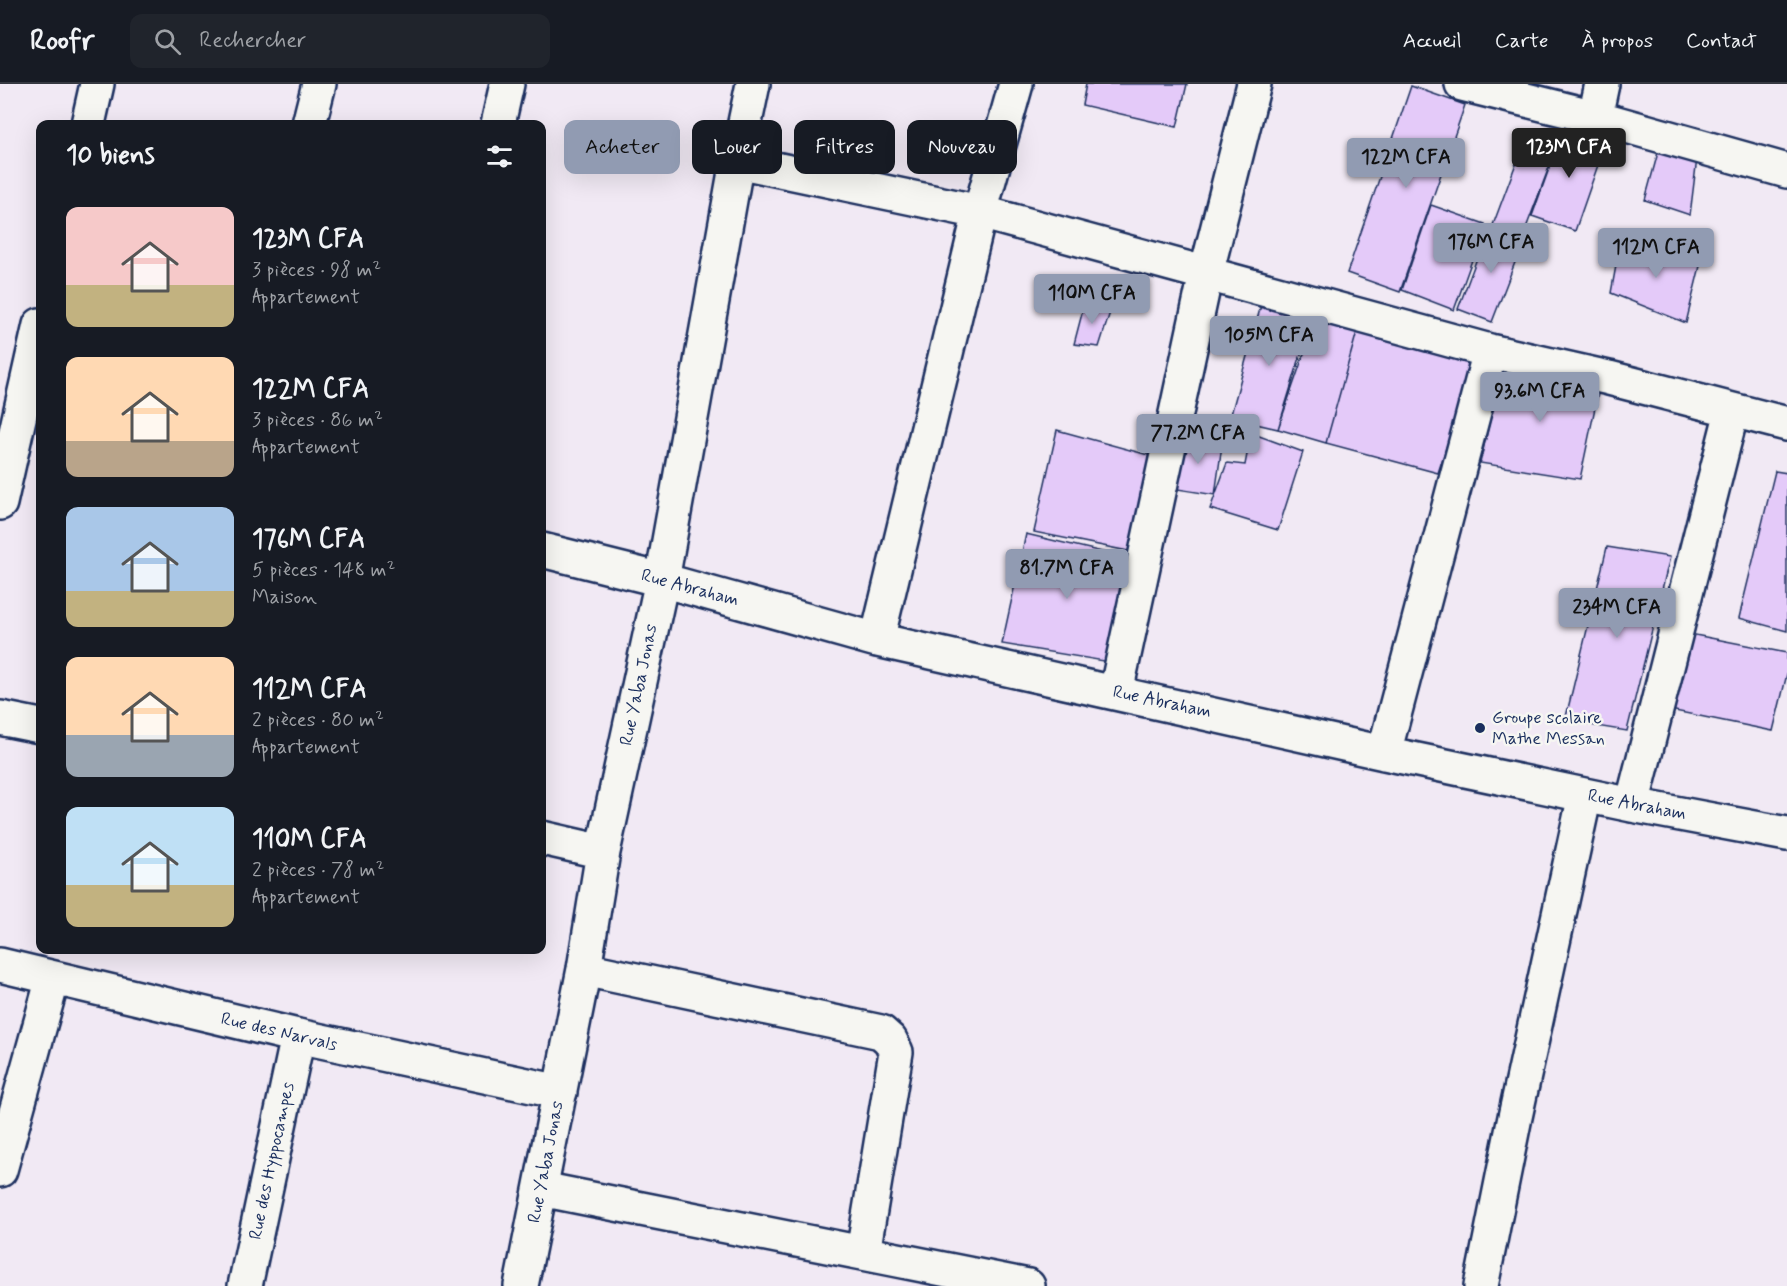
<!DOCTYPE html>
<html lang="fr">
<head>
<meta charset="utf-8">
<style>
  body { margin:0; font-family:Mynerve,sans-serif; background:#20242c; color:#f1f3f6; height:100vh; display:flex; flex-direction:column; font-size:22px; white-space:nowrap }
  * { box-sizing:border-box; margin:0 }
  p { font-size:20px; color:#9ea1a6 }
  .icon { flex:none; width:33px; height:33px; fill:none; stroke:currentColor; stroke-width:2; stroke-linecap:round; stroke-linejoin:round }
  .map { position:relative; flex:1; overflow:hidden }
  .details { position:absolute; left:36px; top:36px; width:510px; height:834px; display:flex; flex-direction:column; background:#171b24; border-radius:12px; box-shadow:0 6px 24px #0002 }
  .details>* { flex:none }
  .guide { position:absolute; left:564px; top:36px; width:570px; height:54px; display:flex; gap:12px }
  .price { position:absolute; translate:-50% -51px; padding:0 14px; border-radius:6px; background:#919bb2; color:#111; font-size:20px; line-height:39px; filter:drop-shadow(0 2px 3px #0008) }
  .price::after { content:''; position:absolute; left:50%; top:36px; width:18px; height:14px; margin-left:-9px; background:inherit; clip-path:polygon(0 0,100% 0,50% 100%) }
  .price.current { background:#222; color:#fff }
  ul { padding:0; list-style:none }
  li { display:flex; align-items:center; gap:18px; height:150px; padding:0 30px }
  li span { display:grid; place-items:center; flex:none; width:168px; height:120px; border-radius:12px; color:#555 }
  li>.icon { margin-inline-start:auto }
  span .icon { width:72px; height:72px; fill:#fffc; stroke-width:1 }
  li b { font-size:26px }
  h2 { display:flex; justify-content:space-between; align-items:center; height:72px; padding:0 30px; font-size:26px }
  .pill { padding:0 21px; border-radius:12px; background:#171b24; box-shadow:0 6px 24px #0002; font-size:21px; line-height:54px }
  .pill.current { background:#919bb2; color:#111 }
  header { display:flex; align-items:center; gap:36px; box-sizing:border-box; height:84px; padding:0 30px; background:#171b24; border-bottom:2px solid #363941 }
  header strong { font-size:28px }
  nav { display:flex; gap:33px; margin-inline-start:auto; font-size:21px }
  .search { width:420px; height:54px; background:#20242c; display:flex; align-items:center; gap:15px; box-sizing:border-box; padding:0 21px; border-radius:12px; color:#9ea1a6; font-size:22px }
  .map>svg:first-child { display:block }
</style>
</head>
<body>
<header>
<strong>Roofr</strong>
<div class="search"><svg class="icon" aria-label="search" viewBox="0 0 24 24"><circle cx="10" cy="10" r="6"/><path d="M15 15l6 6"/></svg>Rechercher</div>
<nav><a>Accueil</a><a>Carte</a><a>À propos</a><a>Contact</a></nav>
</header>
<div class="map">
<svg width="1787" height="1202" viewBox="0 0 1787 1202">
  <rect width="100%" height="100%" fill="#f1e9f4"/>
  <filter id="ink" filterUnits="userSpaceOnUse"><feTurbulence type="fractalNoise" baseFrequency=".0167" numOctaves="2"/><feDisplacementMap in="SourceGraphic" scale="12" xChannelSelector="R" yChannelSelector="G"/><feConvolveMatrix kernelMatrix="1 2 1 2 8 2 1 2 1" color-interpolation-filters="sRGB"/></filter>
  <g filter="url(#ink)">
    <path fill="#e4caf9" stroke="#1b2f5e" stroke-width="1.5" d="M1086,0H1187L1177,43L1082,21Z
      M1411,2L1465,21L1400,208L1347,189Z
      M1564,43L1606,58L1575,147L1532,132Z
      M1527,50L1557,62L1523,152L1493,141Z
      M1660,61L1697,74L1690,131L1645,116Z
      M1431,121L1485,140L1454,226L1402,206Z
      M1489,142L1524,155L1492,238L1458,225Z
      M1621,154L1701,178L1686,239L1611,209Z
      M1263,214L1299,224L1289,255L1305,257L1278,345L1230,334Z
      M1085,218L1111,225L1099,263L1074,260Z
      M1318,229L1358,244L1326,359L1278,345Z
      M1358,244L1473,280L1438,389L1326,359Z
      M1503,280L1600,300L1580,395L1480,379Z
      M1057,346L1152,372L1133,468L1034,448Z
      M1185,347L1222,361L1215,411L1171,404Z
      M1251,349L1303,368L1278,446L1210,425L1227,379L1245,381Z
      M1775,387L1787,389V547L1739,534Z
      M1026,450L1132,475L1110,578L1002,560Z
      M1607,463L1670,473L1627,647L1565,637Z
      M1690,550L1787,569V590L1773,647L1670,626Z"/>
    <g fill="none" stroke-linecap="round" stroke-linejoin="round">
      <defs>
        <path id="minor" d="M1462,0L1595,33L1787,87
          M1595,33L1602,0
          M88,40L97,0
          M309,40L319,0
          M498,40L507,0
          M737,77L980,128L1490,267L1609,294L1787,340
          M0,419L40,241
          M542,466L662,496L877,556L1384,669L1632,721L1787,750
          M877,556L980,128L1016,0
          M1116,608L1206,190L1254,0
          M0,634L40,642
          M1384,669L1490,267
          M1632,721L1732,327
          M542,754L603,768
          M0,881L298,952L560,1008
          M584,885L881,948L890,956L896,968L863,1169
          M0,1086L53,894
          M541,1105L1028,1202
          M245,1202L298,952
          M521,1202L584,885L603,768L662,496L737,77L753,0
          M1481,1202L1515,1033L1585,711"/>
      </defs>
      <use href="#minor" stroke="#1b2f5e" stroke-width="38"/>
      <use href="#minor" stroke="#f6f6f2" stroke-width="33"/>
    </g>
  </g>
  <circle fill="#1b2f5e" stroke="#f6f6f2" stroke-width="2" cx="1480" cy="644" r="6"/>
  <g text-anchor="middle" dominant-baseline="central" stroke-width="5" stroke-linejoin="round" paint-order="stroke">
    <g font-size="18" fill="#1b2f5e" stroke="#f6f6f2">
      <text transform="translate(690 504) rotate(15)">Rue Abraham</text>
      <text transform="translate(639 601) rotate(-78)">Rue Yaba Jonas</text>
      <text transform="translate(1162 618) rotate(12)">Rue Abraham</text>
      <text transform="translate(1637 721) rotate(11)">Rue Abraham</text>
      <text transform="translate(279 948) rotate(13)">Rue des Narvals</text>
      <text transform="translate(272 1077) rotate(-78)">Rue des Hyppocampes</text>
      <text transform="translate(546 1078) rotate(-79)">Rue Yaba Jonas</text>
    </g>
    <g font-size="18" fill="#1b2f5e" stroke="#f6f6f2" text-anchor="start">
      <text x="1492" y="634">Groupe scolaire<tspan x="1492" dy="21">Mathe Messan</tspan></text>
    </g>
  </g>
</svg>
<b class="price current" style="left:1569px;top:95px">123M CFA</b>
<b class="price" style="left:1406px;top:105px">122M CFA</b>
<b class="price" style="left:1491px;top:190px">176M CFA</b>
<b class="price" style="left:1656px;top:195px">112M CFA</b>
<b class="price" style="left:1092px;top:241px">110M CFA</b>
<b class="price" style="left:1269px;top:283px">105M CFA</b>
<b class="price" style="left:1540px;top:339px">93.6M CFA</b>
<b class="price" style="left:1198px;top:381px">77.2M CFA</b>
<b class="price" style="left:1067px;top:516px">81.7M CFA</b>
<b class="price" style="left:1617px;top:555px">234M CFA</b>
<div class="guide">
<a class="pill current">Acheter</a>
<a class="pill">Louer</a>
<a class="pill">Filtres</a>
<a class="pill">Nouveau</a>
</div>
<section class="details">
<h2>10 biens<svg class="icon" aria-label="filters" viewBox="0 0 24 24"><path d="M4 7h16M4 17h16"/><circle cx="9" cy="7" r="2"/><circle cx="15" cy="17" r="2"/></svg></h2>
<ul>
<li><span style="background:linear-gradient(#f6c9c9 65%,#c2b280 0)"><svg class="icon" aria-label="home" viewBox="0 0 24 24"><path d="M3 11l9-7 9 7M6 9v11h12V9"/></svg></span><div><b>123M CFA</b><p>3 pièces · 98 m²</p><p>Appartement</p></div></li>
<li><span style="background:linear-gradient(#ffd9b3 70%,#b9a48a 0)"><svg class="icon" aria-label="home" viewBox="0 0 24 24"><path d="M3 11l9-7 9 7M6 9v11h12V9"/></svg></span><div><b>122M CFA</b><p>3 pièces · 86 m²</p><p>Appartement</p></div></li>
<li><span style="background:linear-gradient(#a9c7e8 70%,#c2b280 0)"><svg class="icon" aria-label="home" viewBox="0 0 24 24"><path d="M3 11l9-7 9 7M6 9v11h12V9"/></svg></span><div><b>176M CFA</b><p>5 pièces · 148 m²</p><p>Maison</p></div></li>
<li><span style="background:linear-gradient(#ffd9b3 65%,#9aa5b1 0)"><svg class="icon" aria-label="home" viewBox="0 0 24 24"><path d="M3 11l9-7 9 7M6 9v11h12V9"/></svg></span><div><b>112M CFA</b><p>2 pièces · 80 m²</p><p>Appartement</p></div></li>
<li><span style="background:linear-gradient(#bfe0f5 65%,#c2b280 0)"><svg class="icon" aria-label="home" viewBox="0 0 24 24"><path d="M3 11l9-7 9 7M6 9v11h12V9"/></svg></span><div><b>110M CFA</b><p>2 pièces · 78 m²</p><p>Appartement</p></div></li>
</ul>
</section>
</div>
</body>
</html>
